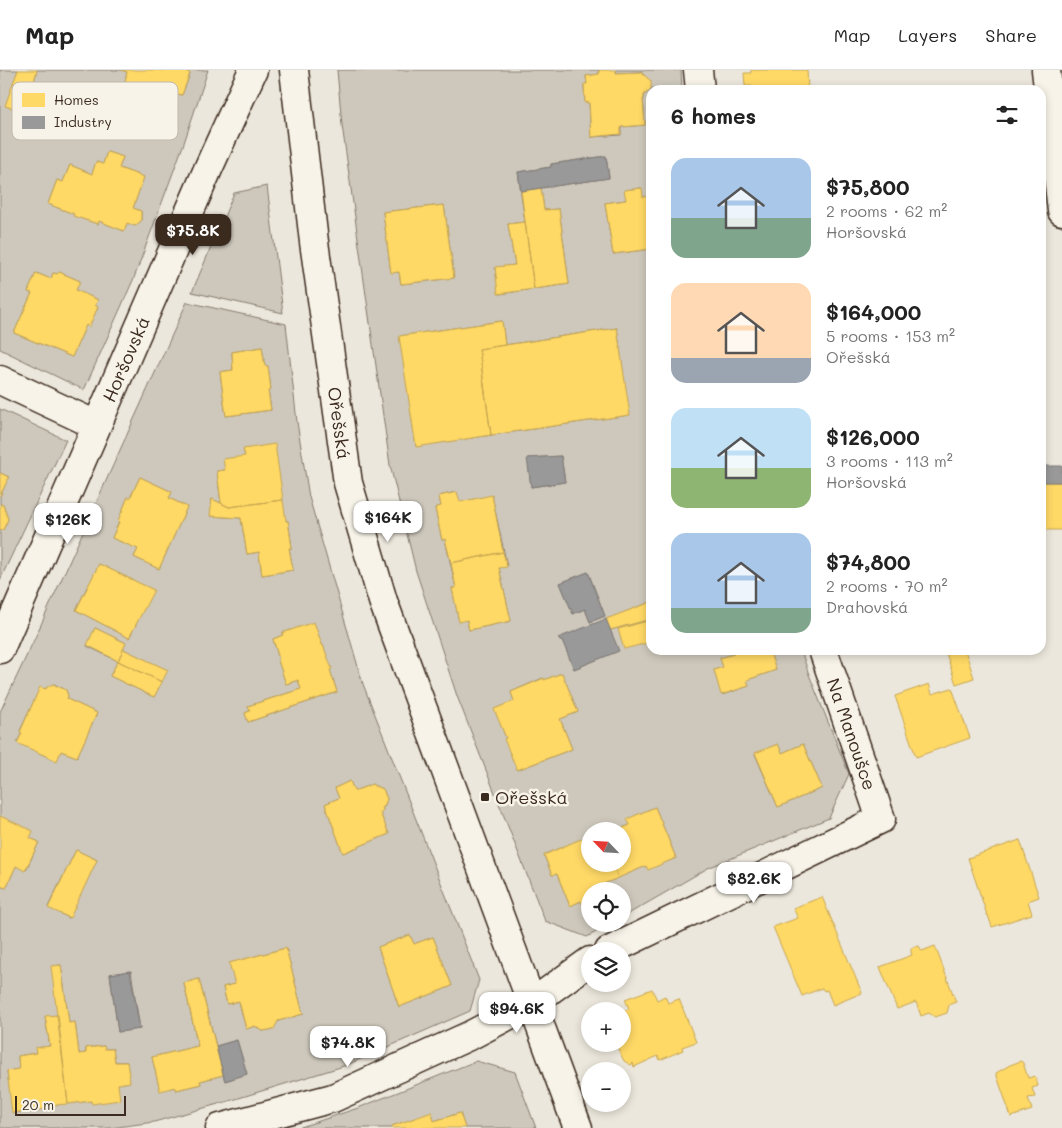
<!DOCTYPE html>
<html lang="en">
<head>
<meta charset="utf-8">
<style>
  body { margin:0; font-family:Mali,sans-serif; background:#f6f6f6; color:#222; height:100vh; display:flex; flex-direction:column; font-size:19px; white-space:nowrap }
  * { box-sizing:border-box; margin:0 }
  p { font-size:16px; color:#767676 }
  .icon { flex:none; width:28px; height:28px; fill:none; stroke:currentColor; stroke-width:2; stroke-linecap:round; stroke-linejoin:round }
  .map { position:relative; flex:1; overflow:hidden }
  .panel { position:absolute; left:646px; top:15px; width:400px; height:570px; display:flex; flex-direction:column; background:#fff; border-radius:15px; box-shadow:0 2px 8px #0003 }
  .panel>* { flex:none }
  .needle { width:32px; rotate:295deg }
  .buttons { position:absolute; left:581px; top:752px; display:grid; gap:10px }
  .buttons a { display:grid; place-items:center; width:50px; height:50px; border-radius:50%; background:#fff; box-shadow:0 2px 8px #0003; font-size:25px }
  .scale { position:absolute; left:15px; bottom:12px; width:111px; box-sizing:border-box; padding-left:5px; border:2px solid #3b2a1e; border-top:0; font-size:14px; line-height:18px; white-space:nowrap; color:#3b2a1e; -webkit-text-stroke:4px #f7f3e8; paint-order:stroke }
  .price { position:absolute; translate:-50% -42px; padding:0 11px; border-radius:10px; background:#fff; color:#222; font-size:16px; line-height:32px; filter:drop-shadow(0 1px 2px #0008) }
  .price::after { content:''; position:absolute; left:50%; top:30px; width:15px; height:11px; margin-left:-8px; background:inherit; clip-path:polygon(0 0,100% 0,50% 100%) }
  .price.active { background:#3b2a1e; color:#fff }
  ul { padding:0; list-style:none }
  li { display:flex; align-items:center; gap:15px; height:125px; padding:0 25px }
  li span { display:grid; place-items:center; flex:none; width:140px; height:100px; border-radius:15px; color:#555 }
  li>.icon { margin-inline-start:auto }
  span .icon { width:60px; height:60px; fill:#fffc; stroke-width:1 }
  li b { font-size:21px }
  h2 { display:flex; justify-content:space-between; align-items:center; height:60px; padding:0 25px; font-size:21px }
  header { display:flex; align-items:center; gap:30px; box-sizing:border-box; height:70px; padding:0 25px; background:#fff; border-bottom:1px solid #e0e0e0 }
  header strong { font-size:24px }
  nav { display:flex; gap:28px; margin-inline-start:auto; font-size:18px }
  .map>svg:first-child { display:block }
</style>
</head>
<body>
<header>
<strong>Map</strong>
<nav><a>Map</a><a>Layers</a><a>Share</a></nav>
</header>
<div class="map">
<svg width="1062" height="1058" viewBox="0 0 1062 1058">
  <rect width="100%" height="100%" fill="#ece7dc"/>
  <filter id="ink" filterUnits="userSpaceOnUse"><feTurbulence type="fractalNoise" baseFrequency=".02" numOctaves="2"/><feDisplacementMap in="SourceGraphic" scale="10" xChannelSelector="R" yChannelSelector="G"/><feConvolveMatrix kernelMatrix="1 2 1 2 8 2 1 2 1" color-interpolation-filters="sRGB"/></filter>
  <g filter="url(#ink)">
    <path fill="#cec8bc" stroke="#84796d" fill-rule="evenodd" d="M0,0H18L6,36L88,64L96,42L32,19L37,0H121L127,2L125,12L147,20L148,18L173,26L174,23L182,25L190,4L182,0H208L184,73L134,208L84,320L0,279ZM107,82L123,87L119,98L144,107L133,138L141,141V151L135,156L127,153L124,161L99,151L98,154L74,146V144L48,134L57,110L63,112L70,95L92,104L96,92L103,94ZM59,202L80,211L76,220L98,230L95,235L98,237L89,256L86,255L72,287L14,263L32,223L28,222L36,203L51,209L53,203L57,204Z
      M337,0H599V4L586,6L587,14L584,15L585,32H589L591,67L621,65V57L645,55L643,29H644V25L651,19L650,11L644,5H643L642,2L616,3V0H681L682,20H651V126L643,127L641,118L625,120L626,130L605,133L613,184L651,179V532L559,568L560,571L562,570L574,599L618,581L610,560L651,549V580H733L734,584L720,588L723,597L714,600L722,625L749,616L747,610L776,600L769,580H801L808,602L849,704L829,748L708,798L623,847L622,821H604L601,815L646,796L648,799L676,788L655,737L628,749L630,755L615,761H590V771L584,774L582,769L544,785L552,805L557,804L570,836L581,831L590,832V854H611L587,867L545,851L457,626L416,501L390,395L342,55ZM606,86L609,108L541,118L544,140L559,139L569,214L499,224L495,198L515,195L508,154L525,152L518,102L551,97V94ZM444,135L454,208L401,214L399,202H391L383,142ZM502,251L505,275L617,258L629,345L416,376L400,266ZM561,386L565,412L531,417L528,388ZM456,422L460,432L492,426L507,496L499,498L511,551L469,560L467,550L459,551L452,518H456L445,469L442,470L435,438L441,436L439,426ZM588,502L605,546L590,552L585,539L573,544L560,513ZM562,603L578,642L560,649L572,679L517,700L505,669L506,668L495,639L514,631L511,622L543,608L544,610ZM778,674L782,683L803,674L822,718L778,737L755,684Z
      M267,116L283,243L192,222L234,123Z
      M187,232L286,254L297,352L309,427L363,614L479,910L470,941L347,995L229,1031L154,1052L110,1058H0V816L6,818L16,796L26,800L39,772L30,768L0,746V642L34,570ZM262,277L265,296H268L271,320L268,321L271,340L226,346L220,302L233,300L232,282ZM243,379L286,451H288L292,478H289L293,500L262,505L259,482L247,484L241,448L211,446L212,429L221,433L217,401L225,400L245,386ZM140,407L172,422L169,428L187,437L159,499L134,487L138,479L112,468L119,452L118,451L128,427L130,428ZM99,494L153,520L129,568L76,540L88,515H89ZM314,553L322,575H323L331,599L330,600L337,622L248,652L245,643L250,641L248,636L301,619L298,610L286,614L278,590L279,589L273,569L283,565L282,563ZM95,558L126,573L123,579L167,600L154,627L110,606L118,591L87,576ZM54,614L66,620L68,626L67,629L97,643L77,687L61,681L56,691L17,672L22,663L20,661L40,618L46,619L47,617ZM350,711L354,721L373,714L375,717L376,716L383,719L387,729L384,737H382L383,740L380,743L389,764L343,783L325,734L339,728L335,718ZM76,780L97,790L69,848L48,837ZM410,865L414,874L433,867L452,916L399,937L378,877ZM286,878L303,944L278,951L273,959L263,961L255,956L246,959L239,931L227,934L223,917L235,914L230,893ZM61,895L69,953L75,952L79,984L86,983V978L104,976L105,979H113L115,992H127L129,1012L118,1014L91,1031L45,1036V1039L13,1043L7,1001L19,999L18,986L36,983V978L50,976L45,947L58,945L52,896ZM131,901L140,959L118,962L110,904ZM199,909L216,976L237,970L247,1004L225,1011L223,1005L200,1011L201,1014L176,1020L175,1017L160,1020L152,987L198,976L184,913Z
      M0,339L66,370L0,510V461L3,460L8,449L3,435L0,434V426L9,407L0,403Z
      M476,991L515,1002L536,1058H465L460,1043L434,1051L431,1043L392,1056V1058H298L358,1038Z"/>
    <path fill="#ffd966" stroke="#c4a450" d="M18,0H37L32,19L13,13Z
      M121,0H182L190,3L182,25L174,23V26L148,18V20L125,12L127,2Z
      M599,0H616V3L642,2L643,5H644L651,11V19L644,25V29H643L645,55L621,57V64L591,67L589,32L585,33L584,14H587L586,6L599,4Z
      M751,0H807L808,20H752V16H745L744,3H751Z
      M13,13L32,19L24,42L5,36Z
      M107,82L123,87L119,98L144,107L133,138L141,141V151L135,156L127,153L124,161L99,151L98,154L73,146L74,144L48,134L57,110L63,112L70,95L92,104L96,92L103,94Z
      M541,118L544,140L559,139L569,214L534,219L521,121Z
      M642,118L643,127L651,126V179L613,184L605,133L626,130L624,120Z
      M444,135L454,208L401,214L399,202L391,203L383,142Z
      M525,152L534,219L498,224L495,197L515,195L508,154Z
      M59,202L80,211L76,220L98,230L95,235L98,237L89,257L86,255L72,287L14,263L32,223L28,222L36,203L51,209L53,203L57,204Z
      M502,251L505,275L479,279L491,365L416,377L399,266Z
      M617,258L630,345L491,365L479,279Z
      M262,277L265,296H268L271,320L268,321L271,340L226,346L220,302L233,300L232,282Z
      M275,374L283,430L229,437L221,433L217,401L225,400L223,389L245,386L243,379Z
      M0,403L9,407L0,426Z
      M140,407L172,422L169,428L187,437L159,499L134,487L138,479L112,468L119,452L118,451L128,427L130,428Z
      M1041,412H1062V460H1041Z
      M457,422L460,432L492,425L503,482L451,493L445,469L442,470L435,438L441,436L439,426Z
      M212,429L229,437L283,430L286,451H288L292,478H289L293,500L262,505L259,482L247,484L241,448L210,446Z
      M0,434L3,435L8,449L3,460L0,461Z
      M503,482L507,497L499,498L511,551L469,560L467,550L459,552L452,518H456L451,493Z
      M99,494L154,520L129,568L76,540Z
      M651,532V549L610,560L606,549Z
      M651,550V572L624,579L618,559Z
      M314,552L322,575H323L332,599L330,600L337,622L248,652L245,643L250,641L248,636L301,619L298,610L286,614L278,590L279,589L273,569L283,565L282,563Z
      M95,558L126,573L118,591L87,575Z
      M123,579L168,600L162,612L118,591Z
      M733,580H769L776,600L747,610L749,616L721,625L714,600L723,597L720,588L734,584Z
      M945,580H965L974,608L956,614Z
      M118,591L162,612L154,627L110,606Z
      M562,603L578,642L560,649L572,679L517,700L504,669L506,668L494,639L514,631L511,622L544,608V610Z
      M53,614L66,620L68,626L67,629L97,643L77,687L61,681L57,691L17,673L22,663L20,662L40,617L46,619L47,617Z
      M929,614L932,624L952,618L970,668L916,687L895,626Z
      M778,674L782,683L803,674L822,718L778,737L755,683Z
      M350,711L354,721L373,714L375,717L376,716L383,719L387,729L384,737H382L383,740L380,743L389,764L343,783L325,734L339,728L335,718Z
      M655,737L676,788L648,800L646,796L618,808L613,794H622V761H615L630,755L627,749Z
      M0,746L33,761L30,768L39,772L25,801L16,796L6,818L0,816Z
      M583,768L584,774L590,771V794H613L618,808L601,815L604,821H590V832L583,835L581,831L570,836L557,804L552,805L544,785Z
      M1020,770L1039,827L1028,831L1032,844L992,857L988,845H987L968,788Z
      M76,780L97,790L70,848L48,838Z
      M822,827L862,923L833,935L827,920L824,921L822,918L802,926L773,857L798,848L793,838Z
      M410,865L414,874L433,867L452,916L399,937L378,877Z
      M919,876L922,881L935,876L956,932L949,935L947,943L935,947L929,943L921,946L916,932L897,939L880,897L912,885L911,882V878Z
      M286,878L303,944L278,951L274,959L263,961L255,956L246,959L239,931L227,934L223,917L235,914L229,893Z
      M61,895L69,953L75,952L79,984L86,983V978L104,976L105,979H113L115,992H127L130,1012L118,1014L120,1030L92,1034L91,1031L68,1034L51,896Z
      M199,909L223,1005L200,1011L201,1014L176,1020L175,1017L160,1021L152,987L198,976L184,913Z
      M652,919L657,930L665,926L668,933L679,929L696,972L682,977L683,980L660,990L658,986L634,997L633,993L631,995L624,991L618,979L620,974H622V971H624L623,968L626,967L622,959V941L629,939L625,929Z
      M58,945L68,1034L45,1036V1039L12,1043L7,1001L19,999L18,986L36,983L35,978L50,976L45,946Z
      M1021,991L1023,993L1028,1008L1035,1006L1038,1016L1032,1018L1035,1027L1028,1028L1032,1040L1011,1047L996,1003L1010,995Z
      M432,1042L434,1051L460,1043L465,1058H392V1056Z"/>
    <path fill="#999" stroke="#7d7874" d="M606,86L609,108L521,121L518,102L551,97V94Z
      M561,386L565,412L531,417L527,388Z
      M1041,396H1062V412H1041Z
      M588,502L605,546L590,552L585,539L573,544L560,513Z
      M606,549L619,581L574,599L562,570L560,571L558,568Z
      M130,901L140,959L118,962L110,904Z
      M237,970L247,1004L225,1011L216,976Z"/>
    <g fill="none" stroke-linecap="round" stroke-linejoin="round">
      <defs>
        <g id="minor">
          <path d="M698,0L700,20"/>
          <path d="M1046,0L1062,141"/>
          <path d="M0,310L96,355"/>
          <path id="s1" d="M0,579L208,99L253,0"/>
          <path d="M609,881L881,749L823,580"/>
          <path d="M220,1058L333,1028L471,965L532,933L590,891"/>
        </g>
        <g id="tertiary">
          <path id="s2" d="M294,0L314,172L348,413L383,531L578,1058"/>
        </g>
      </defs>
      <use href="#minor" stroke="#3b2a1e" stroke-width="31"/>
      <use href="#tertiary" stroke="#3b2a1e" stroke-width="31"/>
      <use href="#minor" stroke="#f7f3e8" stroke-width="28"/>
      <use href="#tertiary" stroke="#f7f3e8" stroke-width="28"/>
    </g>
  </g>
  <rect fill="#3b2a1e" stroke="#f7f3e8" stroke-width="2" x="480" y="722" width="10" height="10" rx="2.5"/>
  <g text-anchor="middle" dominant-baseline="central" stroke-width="5" stroke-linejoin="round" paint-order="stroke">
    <g font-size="18" fill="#3b2a1e" stroke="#f7f3e8">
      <text stroke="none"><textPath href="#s1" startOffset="316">Horšovská</textPath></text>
      <text stroke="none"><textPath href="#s2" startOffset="356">Ořešská</textPath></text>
      <text transform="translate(852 664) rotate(71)">Na Manoušce</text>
    </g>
    <g font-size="18" fill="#3b2a1e" stroke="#f7f3e8" text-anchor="start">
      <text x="495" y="727">Ořešská</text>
    </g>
  </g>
  <rect x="12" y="12" width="166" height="58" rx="8" fill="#f7f3e8" stroke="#bfb7ab" stroke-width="1"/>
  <rect x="22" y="23" width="23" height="14" fill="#ffd966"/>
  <rect x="22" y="46" width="23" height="13" fill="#999"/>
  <g font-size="14" fill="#3b2a1e">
    <text x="54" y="35">Homes</text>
    <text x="54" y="57">Industry</text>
  </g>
</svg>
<div class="buttons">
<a><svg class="needle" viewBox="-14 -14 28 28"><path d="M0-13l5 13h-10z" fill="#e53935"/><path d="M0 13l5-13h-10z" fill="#767676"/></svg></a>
<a><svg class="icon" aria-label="locate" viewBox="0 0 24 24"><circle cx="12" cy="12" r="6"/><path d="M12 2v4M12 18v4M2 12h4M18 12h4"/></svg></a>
<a><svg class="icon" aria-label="layers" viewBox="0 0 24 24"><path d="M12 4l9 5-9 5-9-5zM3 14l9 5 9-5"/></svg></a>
<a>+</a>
<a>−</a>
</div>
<div class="scale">20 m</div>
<b class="price active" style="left:193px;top:186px">$75.8K</b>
<b class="price" style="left:388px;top:473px">$164K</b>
<b class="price" style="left:68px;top:475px">$126K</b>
<b class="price" style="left:754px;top:834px">$82.6K</b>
<b class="price" style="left:517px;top:964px">$94.6K</b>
<b class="price" style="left:348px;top:998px">$74.8K</b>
<section class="panel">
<h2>6 homes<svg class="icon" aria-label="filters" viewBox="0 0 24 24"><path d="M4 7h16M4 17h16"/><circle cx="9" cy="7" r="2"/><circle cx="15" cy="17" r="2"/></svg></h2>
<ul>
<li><span style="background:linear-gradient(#a9c7e8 60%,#7fa58c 0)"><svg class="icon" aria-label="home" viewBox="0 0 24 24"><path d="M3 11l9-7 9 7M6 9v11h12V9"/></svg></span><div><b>$75,800</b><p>2 rooms · 62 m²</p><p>Horšovská</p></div></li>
<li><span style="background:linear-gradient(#ffd9b3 75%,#9aa5b1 0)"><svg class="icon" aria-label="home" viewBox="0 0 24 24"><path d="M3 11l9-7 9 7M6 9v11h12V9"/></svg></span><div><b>$164,000</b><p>5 rooms · 153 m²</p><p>Ořešská</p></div></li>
<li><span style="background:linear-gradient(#bfe0f5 60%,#8fb573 0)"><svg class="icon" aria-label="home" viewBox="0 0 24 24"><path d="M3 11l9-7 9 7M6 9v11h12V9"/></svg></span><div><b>$126,000</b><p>3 rooms · 113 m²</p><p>Horšovská</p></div></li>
<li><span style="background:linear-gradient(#a9c7e8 75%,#7fa58c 0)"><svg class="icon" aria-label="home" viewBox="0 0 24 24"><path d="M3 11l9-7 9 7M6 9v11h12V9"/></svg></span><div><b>$74,800</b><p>2 rooms · 70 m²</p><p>Drahovská</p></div></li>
</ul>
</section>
</div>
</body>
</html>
